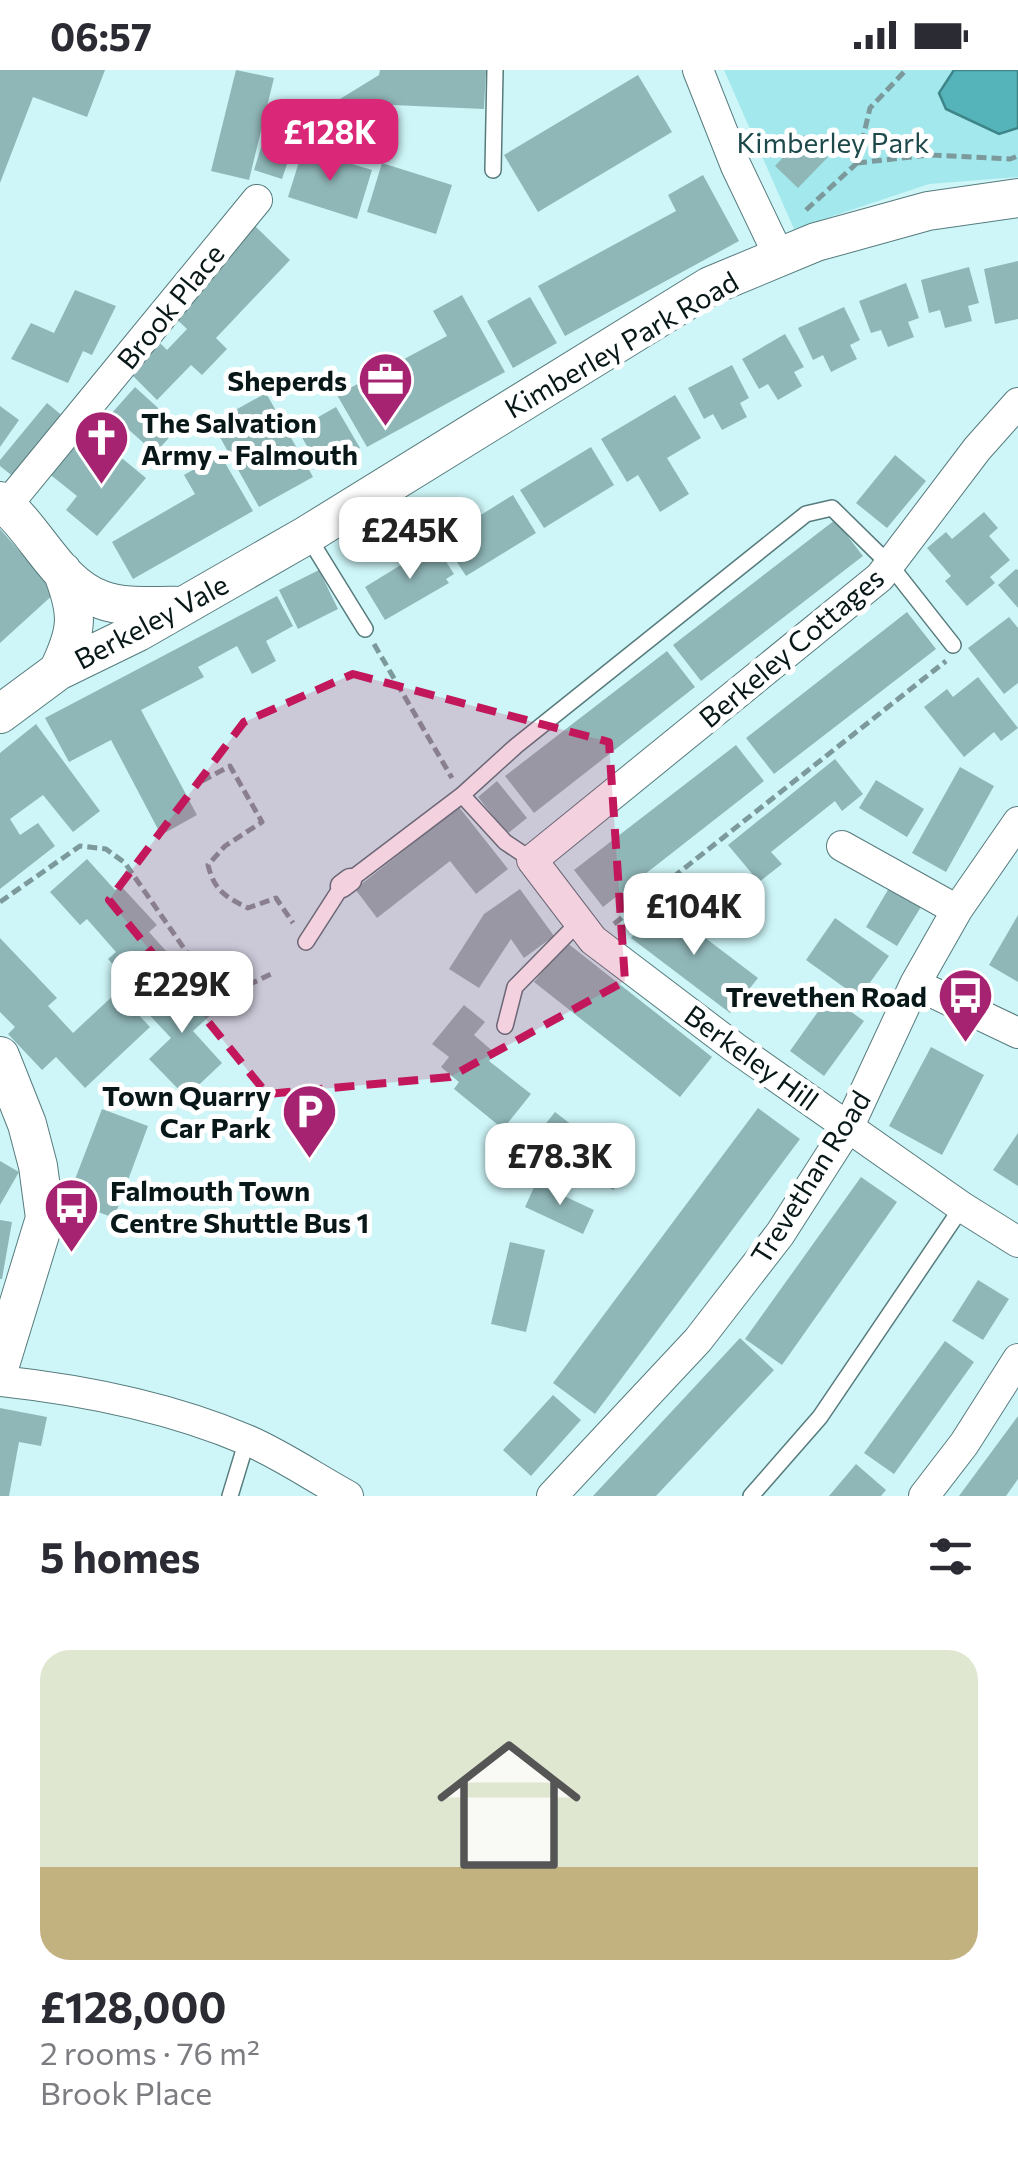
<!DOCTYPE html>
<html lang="en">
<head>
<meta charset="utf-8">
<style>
  body { margin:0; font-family:Commissioner,sans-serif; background:#f7f7f7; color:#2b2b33; height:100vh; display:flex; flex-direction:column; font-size:38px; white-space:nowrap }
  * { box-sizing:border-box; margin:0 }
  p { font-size:32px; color:#7c7c81 }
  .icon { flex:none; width:55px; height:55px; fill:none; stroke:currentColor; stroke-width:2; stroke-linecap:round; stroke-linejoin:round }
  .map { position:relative; height:1426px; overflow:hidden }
  .drawer { display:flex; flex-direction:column; background:#fff; flex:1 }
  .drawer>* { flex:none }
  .price { position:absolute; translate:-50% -85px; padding:0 22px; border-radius:20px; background:#fff; color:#222; font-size:32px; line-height:65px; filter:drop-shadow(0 2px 5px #0008) }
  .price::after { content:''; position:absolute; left:50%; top:60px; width:30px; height:22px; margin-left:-15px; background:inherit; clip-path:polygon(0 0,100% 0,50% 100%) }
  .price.active { background:#db2777; color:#fff }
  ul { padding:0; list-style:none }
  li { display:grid; align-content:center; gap:20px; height:530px; padding:0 40px }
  li span { display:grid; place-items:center; height:310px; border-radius:30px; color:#555 }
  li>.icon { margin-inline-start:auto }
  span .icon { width:180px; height:180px; fill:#fffc; stroke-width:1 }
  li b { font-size:42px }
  h2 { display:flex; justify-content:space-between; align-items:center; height:120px; padding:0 40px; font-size:42px }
  .status { display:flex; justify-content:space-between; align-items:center; height:70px; padding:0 50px; background:#fff; direction:ltr }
  .status svg { height:28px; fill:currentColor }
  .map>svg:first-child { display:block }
</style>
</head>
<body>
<div class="status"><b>06:57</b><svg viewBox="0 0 49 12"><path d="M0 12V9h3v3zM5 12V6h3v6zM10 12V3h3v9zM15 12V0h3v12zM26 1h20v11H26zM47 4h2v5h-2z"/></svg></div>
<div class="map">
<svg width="1018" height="1426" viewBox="0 0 1018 1426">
  <rect width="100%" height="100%" fill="#cef6f8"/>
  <path fill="#a2e8ec" d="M724,0H1018V107L929,114L794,159Z"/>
  <path fill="#55b4b9" stroke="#3e8589" stroke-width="2.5" d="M954,0H1018V58L999,64L946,39L939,23Z"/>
  <path fill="#90b7b8" d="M0,0H105L87,47L33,27L0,113Z
    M236,0L274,8L249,110L211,101Z
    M380,0H486L484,39L392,35L357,56L340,29L379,5Z
    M638,5L672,62L538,142L504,85Z
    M268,55L297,64L282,109L254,100Z
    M804,65L828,87L798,118L775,96Z
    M303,79L372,100L357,149L288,127Z
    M382,93L452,115L436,164L367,142Z
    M703,105L739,171L565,266L538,216L676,141L668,125Z
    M255,156L290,190L216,268L227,279L202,305L191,295L157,330L131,304L160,273L167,280L187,259L170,243Z
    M1018,191V249L995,254L984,199Z
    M969,197L979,233L968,236L972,251L945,258L940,240L929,243L921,210Z
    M906,213L919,248L908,252L914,267L888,277L881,260L871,263L859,231Z
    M75,220L116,236L92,285L83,281L68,313L11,289L31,253L54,263Z
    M462,225L505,302L367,377L337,325L447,266L433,241Z
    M530,227L557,273L513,298L487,251Z
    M844,237L860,270L850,275L857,289L831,302L823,285L813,290L798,258Z
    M785,264L804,297L794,302L802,316L778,330L768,314L759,319L742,289Z
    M732,295L749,328L740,333L747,347L722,360L713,344L704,349L688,318Z
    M135,317L179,357L155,383L111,344Z
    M266,323L313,407L259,437L212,353Z
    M675,325L701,368L667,388L689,424L660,442L638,405L627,412L601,369Z
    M47,333L64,347L15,408L0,396V390Z
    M0,336L19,350L0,377Z
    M336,337L360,378L321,400L297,359Z
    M95,366L146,408L97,466L66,440L77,426L47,402L74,370L85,378Z
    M591,377L614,415L544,458L520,420Z
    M220,384L253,441L133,509L112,472L195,424L184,405Z
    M895,385L926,411L887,458L856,433Z
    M513,425L536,463L466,506L442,469Z
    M984,442L998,458L989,466L1010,490L990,507L995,513L967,536L945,511L951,506L927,478L946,462L952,469Z
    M835,450L863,486L701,611L673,575Z
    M0,459L56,522L0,573Z
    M435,474L454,504L446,509L449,513L385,550L365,517Z
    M1016,499L1018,500V538L998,515Z
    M319,500L338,539L298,559L279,520Z
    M277,526L293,556L266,571L276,591L252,604L237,576L198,597L204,607L141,640L197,745L161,765L111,670L69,692L45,648Z
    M907,542L936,579L774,704L746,668Z
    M1009,547L1018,558V613L1004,624L968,578Z
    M667,581L695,617L534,743L505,706Z
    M978,607L1018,658L1001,671L994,662L964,687L924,637L947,619L953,627Z
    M36,654L100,741L73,762L43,725L10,749L20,765L38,753L55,776L0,819V683Z
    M736,675L764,711L603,837L574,800Z
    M835,689L863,724L842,741L835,731L771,782L782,794L759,812L728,775Z
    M960,697L994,716L946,802L912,783Z
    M876,710L924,739L907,767L859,738Z
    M497,711L527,748L507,764L478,727Z
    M459,737L508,799L476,824L450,791L377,848L355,819Z
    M87,789L115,820L121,816L157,855L149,862L176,892L140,925L108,889L116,882L87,849L80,855L50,822Z
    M892,813L924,832L897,876L866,857Z
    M520,819L554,866L524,888L511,869L479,918L449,899L484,844Z
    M658,832L758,908L730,943L631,868Z
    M1018,845V912L989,895Z
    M835,848L889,886L859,928L806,890Z
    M0,868L57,928L48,936L73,963L117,922L150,957L85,1018L56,987L42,1000L8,964L15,957L0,942Z
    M566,872L712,987L680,1027L534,912Z
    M180,904L215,941L193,961L222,993L186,1027L149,989L171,968L143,938Z
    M829,926L864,951L824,1006L790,981Z
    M464,935L485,952L474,965L495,983L489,991L531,1024L503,1059L454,1019L459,1012L441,997L449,987L432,974Z
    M931,977L984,1005L942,1085L889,1056Z
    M758,1038L800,1069L595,1344L553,1313Z
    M102,1039L148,1056L114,1148L67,1130Z
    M555,1042L594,1072L570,1102L532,1071Z
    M1018,1063V1116L993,1100Z
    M610,1075L634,1094L613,1120L589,1100Z
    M0,1091L19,1102L0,1135Z
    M861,1107L897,1132L782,1295L745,1269Z
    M536,1113L594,1140L583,1164L525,1137Z
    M0,1150L12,1152L2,1209H0Z
    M510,1172L545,1180L526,1262L491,1254Z
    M978,1210L1009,1229L983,1270L952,1251Z
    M740,1268L774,1300L656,1426H593Z
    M945,1271L974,1292L894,1404L864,1383Z
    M553,1325L581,1350L531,1406L503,1380Z
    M0,1338L47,1347L41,1376L19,1372L9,1426H0Z
    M1018,1346V1409L1006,1426H959Z
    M856,1394L886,1420L881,1426H829Z"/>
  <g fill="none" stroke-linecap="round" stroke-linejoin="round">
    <defs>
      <path id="service" d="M493,100L495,0
        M307,465L365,559
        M462,725L505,772L532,790
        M350,810L462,725L516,676L806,444L832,438L890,495L953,575
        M306,872L342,816
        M505,956L515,917L579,852
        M230,1426L247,1370
        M751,1426L820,1347L962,1137"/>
      <path id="pedestrian" d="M342,816L350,810"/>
      <path id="minor" d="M698,0L736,96L779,186
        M1018,333L977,379L880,507L532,790L593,870L734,977L962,1137L1018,1172
        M6,436L257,130
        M842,776L957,840
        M915,914L1018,963
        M0,1311C84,1320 169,1337 247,1370C282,1385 315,1408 348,1426
        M552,1426L698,1270L780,1164L849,1056L915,914L957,840L1018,752
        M924,1426L964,1374L1018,1289"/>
      <path id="tertiary" d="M0,431C37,459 57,515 102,530C126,539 156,535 182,536
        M58,601C78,560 79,544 62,501
        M0,644L58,601L138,562L307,465L710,216L816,172L928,141L1018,128
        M0,986L27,1054L38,1096L45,1148L0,1295"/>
    </defs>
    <use href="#service" stroke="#577b7d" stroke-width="18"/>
    <use href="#pedestrian" stroke="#577b7d" stroke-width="25"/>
    <use href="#minor" stroke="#577b7d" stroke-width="32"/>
    <use href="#tertiary" stroke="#577b7d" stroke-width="40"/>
    <path stroke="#7c999b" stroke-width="5" stroke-dasharray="10 5" stroke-linecap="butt" d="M857,93L929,85L1010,89L1018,86
      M806,140L857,93L870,38L906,0
      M374,574L452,708
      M202,711L230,696L262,752L225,776L208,795C214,820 225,827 248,838L276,828L293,853
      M0,832L80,776L106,779L125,793L219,929L271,904
      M614,854L946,591"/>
    <use href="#service" stroke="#fff" stroke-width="15"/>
    <use href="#pedestrian" stroke="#fff" stroke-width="22"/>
    <use href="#minor" stroke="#fff" stroke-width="30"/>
    <use href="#tertiary" stroke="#fff" stroke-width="38"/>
  </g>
  <path fill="#c2185b" fill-opacity="0.2" stroke="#c2185b" stroke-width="8" stroke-dasharray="20 12" stroke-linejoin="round" d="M353,604L609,672L625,911L450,1007L267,1024L109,830L244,652Z"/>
  <defs>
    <symbol id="office-pin" viewBox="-11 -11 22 30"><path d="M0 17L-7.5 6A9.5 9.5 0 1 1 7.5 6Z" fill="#a52370" stroke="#fff"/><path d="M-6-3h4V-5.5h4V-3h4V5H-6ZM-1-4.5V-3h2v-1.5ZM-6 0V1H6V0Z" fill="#fff"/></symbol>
    <symbol id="church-pin" viewBox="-11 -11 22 30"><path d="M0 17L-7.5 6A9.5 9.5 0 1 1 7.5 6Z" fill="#a52370" stroke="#fff"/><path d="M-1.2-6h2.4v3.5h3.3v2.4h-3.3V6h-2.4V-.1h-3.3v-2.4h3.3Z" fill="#fff"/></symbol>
    <symbol id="bus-pin" viewBox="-11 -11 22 30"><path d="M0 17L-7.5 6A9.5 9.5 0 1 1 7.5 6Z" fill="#a52370" stroke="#fff"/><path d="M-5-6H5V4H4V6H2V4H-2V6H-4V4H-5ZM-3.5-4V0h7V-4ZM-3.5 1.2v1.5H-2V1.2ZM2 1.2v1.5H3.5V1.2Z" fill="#fff"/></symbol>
    <symbol id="parking-pin" viewBox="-11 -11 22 30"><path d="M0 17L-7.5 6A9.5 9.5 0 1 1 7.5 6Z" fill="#a52370" stroke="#fff"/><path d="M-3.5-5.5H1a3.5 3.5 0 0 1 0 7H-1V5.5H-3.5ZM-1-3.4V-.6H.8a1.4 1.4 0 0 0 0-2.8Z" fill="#fff"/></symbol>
  </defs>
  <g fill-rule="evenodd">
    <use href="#office-pin" x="354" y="278" width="63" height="86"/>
    <use href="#church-pin" x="70" y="336" width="63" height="86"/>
    <use href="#bus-pin" x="934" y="894" width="63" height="86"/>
    <use href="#parking-pin" x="278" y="1010" width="63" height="86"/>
    <use href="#bus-pin" x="40" y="1104" width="63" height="86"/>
  </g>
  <g text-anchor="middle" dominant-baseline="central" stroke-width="10" stroke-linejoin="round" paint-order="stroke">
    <g font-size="28" fill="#1d494b" stroke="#fff">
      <text x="833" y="72">Kimberley Park</text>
    </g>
    <g font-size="28" fill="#081718" stroke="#fff">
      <text transform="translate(170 236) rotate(-51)">Brook Place</text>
      <text transform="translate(621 274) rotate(-30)">Kimberley Park Road</text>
      <text transform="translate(151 551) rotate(-28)">Berkeley Vale</text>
      <text transform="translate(791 577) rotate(-40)">Berkeley Cottages</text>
      <text transform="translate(752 987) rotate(36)">Berkeley Hill</text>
      <text transform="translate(810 1107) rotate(-58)">Trevethan Road</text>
    </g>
    <g font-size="28" font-weight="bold" fill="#081718" stroke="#fff" text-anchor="end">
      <text x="347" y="310">Sheperds</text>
      <text x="141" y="352" text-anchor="start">The Salvation<tspan x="141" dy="32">Army - Falmouth</tspan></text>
      <text x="927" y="926">Trevethen Road</text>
      <text x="271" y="1025">Town Quarry<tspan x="271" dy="32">Car Park</tspan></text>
      <text x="110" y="1120" text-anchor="start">Falmouth Town<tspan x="110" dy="32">Centre Shuttle Bus 1</tspan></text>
    </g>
  </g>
</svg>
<b class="price active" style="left:330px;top:114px">£128K</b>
<b class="price" style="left:410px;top:512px">£245K</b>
<b class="price" style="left:694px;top:888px">£104K</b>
<b class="price" style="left:182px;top:966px">£229K</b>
<b class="price" style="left:560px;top:1138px">£78.3K</b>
</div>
<section class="drawer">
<h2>5 homes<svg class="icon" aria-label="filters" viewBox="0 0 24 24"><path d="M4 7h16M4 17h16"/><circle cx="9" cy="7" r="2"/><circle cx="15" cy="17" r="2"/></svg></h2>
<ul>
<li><span style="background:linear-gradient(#dfe7d0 70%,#c2b280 0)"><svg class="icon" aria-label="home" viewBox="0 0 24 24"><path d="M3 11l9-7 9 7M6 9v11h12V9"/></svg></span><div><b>£128,000</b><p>2 rooms · 76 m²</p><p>Brook Place</p></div></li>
</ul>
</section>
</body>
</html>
